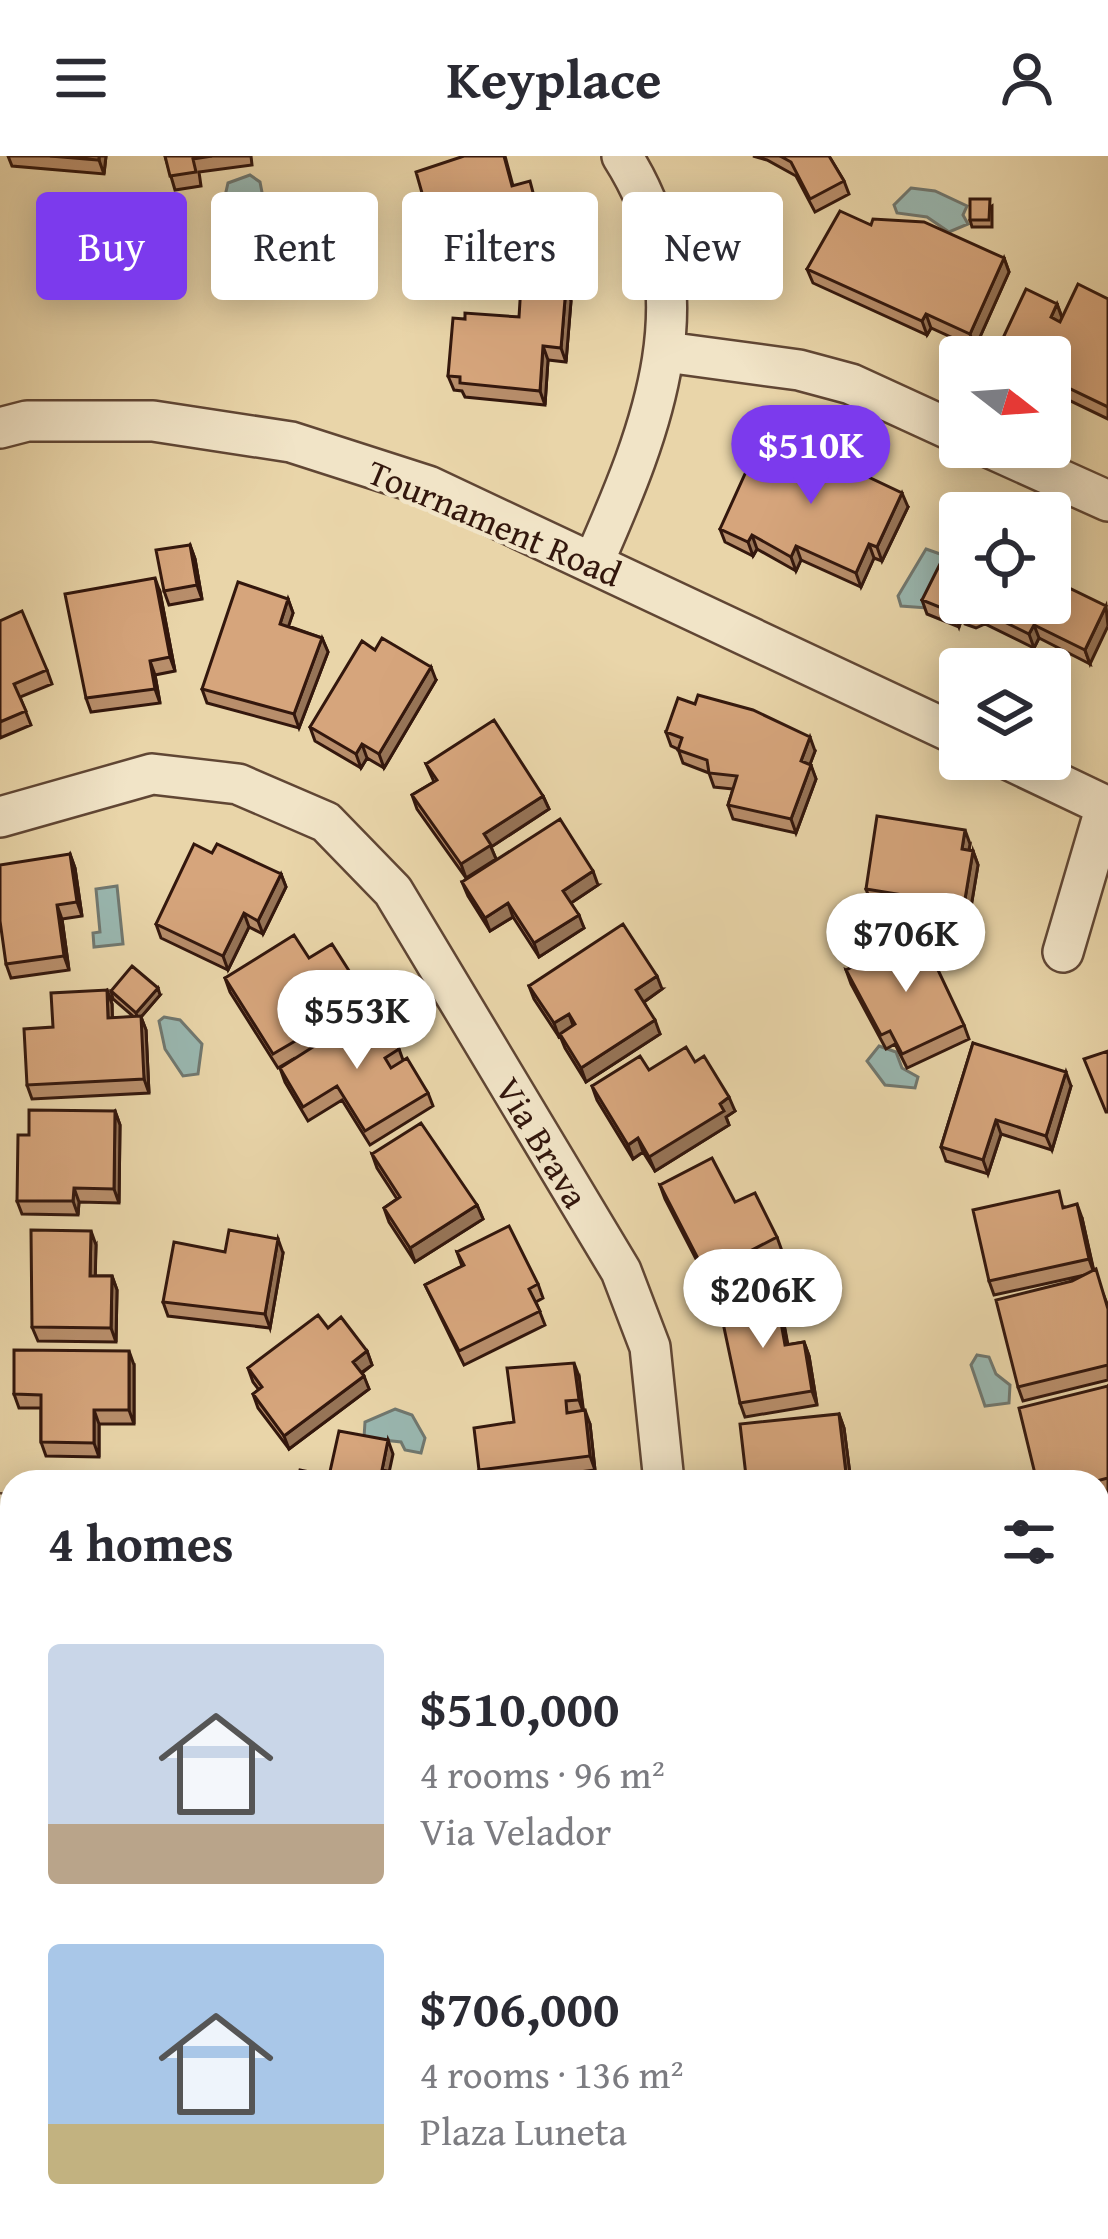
<!DOCTYPE html>
<html lang="en">
<head>
<meta charset="utf-8">
<style>
  body { margin:0; font-family:"Gentium Book Plus",serif; background:#f2f2f3; color:#2b2b33; height:100vh; display:flex; flex-direction:column; font-size:45px; white-space:nowrap }
  * { box-sizing:border-box; margin:0 }
  p { font-size:39px; color:#7c7c81 }
  .icon { flex:none; width:66px; height:66px; fill:none; stroke:currentColor; stroke-width:2; stroke-linecap:round; stroke-linejoin:round }
  .map { position:relative; flex:1; overflow:hidden }
  .panel { position:absolute; left:0px; top:1314px; width:1110px; height:771px; display:flex; flex-direction:column; background:#fff; border-radius:36px 36px 0 0; box-shadow:0 6px 30px #0003 }
  .panel>* { flex:none }
  .top-card { position:absolute; left:36px; top:36px; width:1038px; height:108px; display:flex; gap:24px }
  .needle { width:78px; rotate:107deg }
  .fabs { position:absolute; left:939px; top:180px; display:grid; gap:24px }
  .fabs a { display:grid; place-items:center; width:132px; height:132px; border-radius:12px; background:#fff; box-shadow:0 6px 30px #0003; font-size:60px }
  .price { position:absolute; translate:-50% -102px; padding:0 27px; border-radius:42px; background:#fff; color:#222; font-size:39px; line-height:78px; filter:drop-shadow(0 3px 6px #0008) }
  .price::after { content:''; position:absolute; left:50%; top:72px; width:36px; height:27px; margin-left:-18px; background:inherit; clip-path:polygon(0 0,100% 0,50% 100%) }
  .price.active { background:#7c3aed; color:#fff }
  ul { padding:0; list-style:none }
  li { display:flex; align-items:center; gap:36px; height:300px; padding:0 48px }
  li span { display:grid; place-items:center; flex:none; width:336px; height:240px; border-radius:12px; color:#555 }
  li>.icon { margin-inline-start:auto }
  span .icon { width:144px; height:144px; fill:#fffc; stroke-width:1 }
  li b { font-size:51px }
  h2 { display:flex; justify-content:space-between; align-items:center; height:144px; padding:0 48px; font-size:51px }
  .pill { padding:0 42px; border-radius:12px; background:#fff; box-shadow:0 6px 30px #0003; font-size:42px; line-height:108px }
  .pill.active { background:#7c3aed; color:#fff }
  header { display:flex; justify-content:space-between; align-items:center; height:156px; padding:0 48px; background:#fff; font-size:54px; font-weight:700 }
  .map>svg:first-child { display:block }
</style>
</head>
<body>
<header><svg class="icon" aria-label="menu" viewBox="0 0 24 24"><path d="M4 6h16M4 12h16M4 18h16"/></svg>Keyplace<svg class="icon" aria-label="person" viewBox="0 0 24 24"><circle cx="12" cy="8" r="4"/><path d="M4 21q1-7 8-7t8 7"/></svg></header>
<div class="map">
<svg width="1108" height="2083" viewBox="0 0 1108 2083">
  <rect width="100%" height="100%" fill="#e9d5a9"/>
  <filter id="stains"><feTurbulence type="fractalNoise" baseFrequency=".00167" numOctaves="4"/><feColorMatrix values="0 0 0 0 .2 0 0 0 0 .09 0 0 0 0 .02 0 0 0 .5 -.17"/></filter>
  <radialGradient id="worn" r=".72"><stop offset=".6" stop-color="#630" stop-opacity="0"/><stop offset="1" stop-color="#630" stop-opacity=".3"/></radialGradient>
  <path fill="#99b7b0" stroke="#70776f" stroke-width="3" d="M250,19L260,26L269,73L250,84L225,40L228,27Z
    M911,32L935,35L967,50L963,59L968,68L949,76L927,61L897,57L894,49Z
    M926,393L943,399L946,406L927,452L901,450L898,440Z
    M117,730L123,788L94,791L93,777L100,776L96,733Z
    M164,861L180,864L202,888L198,918L183,920L165,893L159,865Z
    M879,890L896,896L902,912L918,921L915,932L885,929L867,905Z
    M977,1199L989,1201L996,1218L1010,1229L1009,1247L985,1250L971,1209Z
    M395,1253L412,1259L425,1282L421,1297L405,1294L401,1286L364,1282L365,1266Z"/>
  <g fill="none" stroke-linecap="round" stroke-linejoin="round">
    <defs>
      <path id="minor" d="M666,196L799,214L851,228L960,278
        M0,272L27,265H153L291,286L428,330L960,580
        M988,291L1108,345
        M594,405C652,273 709,136 622,0
        M1007,603L1108,651
        M0,661L152,618L238,628L326,666L393,735L621,1115L650,1191L664,1326
        M1063,796L1106,650
        M0,1358H12
        M0,1812H12
        M1098,1875L1108,1869
        M949,2083L952,2073"/>
    </defs>
    <use href="#minor" stroke="#604634" stroke-width="44"/>
    <path stroke="#33170d" stroke-width="8" stroke-dasharray="3 6" stroke-linecap="butt" d="M1098,1537L1108,1534
      M454,2073L455,2083"/>
    <use href="#minor" stroke="#f1e4c7" stroke-width="39"/>
  </g>
  <path fill="#b88e6b" stroke="#33170d" stroke-width="3" d="M8,0H106L104,18L12,10Z
    M165,0H251L252,9L199,16L201,30L175,34Z
    M464,0H505L513,30L535,39L549,92L447,121L442,107Z
    M753,0H829L844,25L849,38L815,56L796,20L767,4Z
    M992,50V71H972L970,64Z
    M871,69L1004,102L1009,116L975,192L931,172L927,179L813,127L807,113Z
    M566,131L571,145L566,206L548,204L545,249L465,241L462,235L454,234L448,220L465,163L519,161Z
    M1108,143V263L1050,235V201H997L996,197L1057,148L1062,161Z
    M801,306L908,351L882,405L874,402L861,431L801,404L796,415L757,393L753,400L725,386L720,373Z
    M190,389L195,403L202,443L169,449L164,435Z
    M1056,414L1090,508L1039,482L1034,492L985,468L976,472L965,468L962,462L959,471L927,458L922,444Z
    M160,436L175,515L155,519L160,547L91,556L86,542Z
    M288,443L293,457L288,470L322,482L328,496L299,572L207,547L202,533Z
    M0,465L47,514L52,528L20,541L31,569L0,582Z
    M375,494L436,524L384,612L367,602L361,612L315,585L310,571Z
    M666,576L815,595L810,608L816,623L796,677L733,663L728,649L733,633L714,631L709,617L683,607L678,593L671,590Z
    M426,608L543,640L549,653L491,691L496,703L466,722L417,653L412,639L434,626Z
    M970,688L969,694L973,695L978,709L969,763L871,747L866,733Z
    M212,697L281,718L286,731L263,778L249,771L228,814L161,782L156,768Z
    M70,698L75,712L82,760L62,763L69,814L11,822L6,808Z
    M462,726L598,729L571,747L584,772L539,801L513,761L490,775L468,740Z
    M309,802L367,843L371,854L399,893L403,904L428,937L433,950L370,989L342,944L308,965L285,926L280,912L295,902L278,912L230,836L225,822Z
    M846,814L964,869L969,883L907,912L895,888L886,893L851,828Z
    M529,830L662,833L644,846L660,878L586,926L565,892L560,880L559,881L534,843Z
    M107,834L112,848V862L134,861L113,843L111,835L160,839L141,861L146,874L149,937L32,943L27,929L53,871Z
    M973,887L1071,930L1052,994L1001,978L988,1018L946,1005L941,991Z
    M695,906L735,955L726,961L729,969L655,1015L643,996L633,1003L597,944L592,930L649,914Z
    M115,955L120,969L119,1047L79,1046L78,1059L22,1058L17,1045Z
    M372,998L477,1049L483,1063L415,1106L389,1066L384,1052L397,1043L377,1012Z
    M660,1029L777,1081L782,1095L711,1132L665,1043Z
    M1065,1051L1082,1062L1094,1115L1108,1150V1224L1023,1245L1018,1231L1072,1125L1085,1119L994,1139L989,1125Z
    M96,1089L95,1120H112L117,1134L116,1186L38,1185L32,1171Z
    M225,1096L283,1097L270,1172L168,1160L163,1146Z
    M457,1096L538,1128L543,1142L536,1146L545,1169L464,1209L425,1129L462,1110Z
    M781,1152L788,1189L804,1186L809,1200L817,1249L745,1261L740,1247Z
    M328,1172L367,1195L372,1209L362,1217L369,1233L289,1293L258,1252L253,1238L259,1234L253,1226L248,1212Z
    M134,1209V1268H99V1301L46,1300L41,1286V1252H19L14,1238Z
    M579,1220L583,1255L590,1268L595,1314L500,1326H483L479,1314L514,1266Z
    M1108,1230V1337L1098,1340V1326H1037Z
    M839,1258L844,1272L851,1326H748L746,1320Z
    M1108,1344V1451L1098,1454V1347Z
    M12,1600V1713H9L4,1699Z
    M1108,1957V2016L1098,2004V1966Z
    M549,2073H632L631,2083H548Z
    M1028,2073H1098L1039,2081Z"/>
  <path fill="#967457" stroke="#33170d" stroke-width="3" d="M99,0H106L104,18L99,4Z
    M1004,102L1009,116L975,192L970,178Z
    M566,131L571,145L566,206L561,192Z
    M1057,148L1062,162L1056,175L1051,161Z
    M926,158L931,172L927,179L922,165Z
    M543,190L548,204L545,249L540,235Z
    M902,337L908,351L882,405L877,391Z
    M752,379L757,393L753,400L748,386Z
    M869,388L874,402L861,431L856,417Z
    M190,389L195,403L202,443L197,429Z
    M796,390L801,404L796,415L791,401Z
    M155,422L160,436L175,515L170,501Z
    M288,443L293,457L285,481L280,468Z
    M957,447L962,461L959,471L954,457Z
    M1106,450L1108,470L1090,508L1085,494Z
    M1034,469L1039,482L1034,492L1029,478Z
    M322,482L328,496L299,572L294,558Z
    M150,505L155,519L160,547L155,533Z
    M431,511L436,524L384,612L379,598Z
    M810,581L815,595L806,619L801,605Z
    M362,588L367,602L361,612L356,598Z
    M811,609L816,623L796,677L791,663Z
    M543,640L549,653L491,691L496,703L466,722L461,708L484,678Z
    M965,674L970,688L967,706L962,693Z
    M973,695L978,709L969,763L964,749Z
    M70,698L75,712L82,760L77,746Z
    M593,715L598,729L568,749L563,735Z
    M281,718L286,731L263,778L258,765Z
    M508,747L513,761L490,775L485,762Z
    M57,749L62,763L69,814L64,800Z
    M244,757L249,771L228,814L223,800Z
    M579,759L584,772L539,801L534,787Z
    M657,820L662,833L641,848L636,834Z
    M158,832L160,839L141,861L146,874L149,937L144,923L138,864L136,857Z
    M107,834L112,848L113,876L108,862Z
    M569,858L574,872L559,881L554,867Z
    M655,864L660,878L586,926L581,912Z
    M1066,916L1071,930L1052,994L1046,980Z
    M729,941L735,955L726,961L729,969L655,1015L649,1001Z
    M115,955L120,969L119,1047L114,1033Z
    M996,964L1001,978L988,1018L983,1004Z
    M638,982L643,996L633,1003L628,989Z
    M74,1032L79,1046L78,1059L73,1045Z
    M1077,1048L1082,1062L1094,1117L1089,1103Z
    M477,1049L483,1063L415,1106L410,1092Z
    M91,1075L96,1089L95,1134L90,1120Z
    M278,1083L283,1097L270,1172L265,1158Z
    M112,1120L117,1134L116,1186L111,1172Z
    M776,1138L781,1152L790,1203L785,1189Z
    M804,1186L809,1200L817,1249L812,1235Z
    M129,1195L134,1209V1268L129,1254Z
    M367,1195L372,1209L358,1219L353,1206Z
    M574,1207L579,1220L584,1258L579,1244Z
    M364,1220L369,1233L289,1293L284,1280Z
    M94,1254L99,1268V1301L94,1287Z
    M585,1254L590,1268L595,1314L590,1300Z
    M839,1258L844,1272L851,1326H847Z
    M388,1284L393,1298L387,1326L382,1314Z
    M1108,1771V1788L1098,1794V1777Z"/>
  <path fill="#d6a57c" stroke="#33170d" stroke-width="3" d="M50,0H99V4Z
    M165,0H212L193,3L196,16L170,20Z
    M464,0H504L512,30L530,25L544,78L442,107L416,16Z
    M780,0H829L844,25L810,43L791,6Z
    M970,43H990L989,64H970Z
    M840,55L871,69L873,63L924,66L1004,102L970,178L926,158L922,165L807,113Z
    M1078,128L1108,143V251L1050,223V201H1003L996,197L1026,133L1057,148L1051,161L1060,166Z
    M521,129L566,131L561,192L543,190L540,235L460,227V221L448,220L453,162L465,163V157L519,161Z
    M759,287L801,306L814,299L828,302L902,337L877,391L869,388L856,417L796,390L791,401L752,379L748,386L720,373Z
    M960,368V447H1050V411L1056,414L1057,426L1106,450L1085,494L1034,469L1029,478L980,454L971,458L960,455L957,447L954,457L922,444Z
    M190,389L197,429L164,435L156,394Z
    M155,422L170,501L150,505L155,533L86,542L65,438Z
    M238,426L288,443L280,468L322,482L294,558L202,533Z
    M22,455L47,514L14,528L26,555L0,566V465Z
    M382,482L431,511L379,598L362,588L356,598L310,571L362,485L375,494Z
    M698,539L753,554L810,581L801,605L811,609L791,663L728,649L737,620L709,617L707,604L678,594L682,582L666,576L678,542L695,548Z
    M494,564L543,640L484,678L491,689L461,708L412,639L437,624L426,608Z
    M877,660L965,674L962,693L973,695L964,749L866,733Z
    M560,663L593,715L563,735L579,759L534,787L508,747L485,762L462,726Z
    M194,688L212,697L217,688L281,718L258,765L244,757L223,800L156,768Z
    M70,698L77,746L57,749L64,800L6,808L0,765V709Z
    M623,768L657,820L636,834L655,864L581,912L560,878L575,868L569,858L554,867L529,830Z
    M921,778L964,869L902,898L890,875L881,879L846,814Z
    M294,779L309,802L332,788L367,843L273,898L225,822Z
    M132,810L158,832L136,857L111,835Z
    M107,834L108,862L141,860L144,923L27,929L24,873L53,871L51,837Z
    M374,852L399,893L385,902L391,912L407,902L428,937L365,975L337,930L303,951L280,912Z
    M973,887L1066,916L1046,980L996,964L983,1004L941,991Z
    M686,891L695,906L704,900L729,941L720,948L724,955L649,1001L638,982L628,989L592,930L640,900L649,914Z
    M1108,895V956H1106L1084,903Z
    M29,954L115,955L114,1033L74,1032L73,1045H17L18,979H29Z
    M421,967L477,1049L410,1092L384,1052L400,1041L372,998Z
    M712,1002L735,1046L755,1037L777,1081L706,1118L660,1029Z
    M1059,1035L1063,1052L1077,1048L1089,1103L989,1125L973,1054Z
    M509,1070L538,1128L529,1133L540,1155L459,1195L425,1129L464,1109L457,1096Z
    M31,1074L91,1075L90,1120H112L111,1172L32,1171Z
    M229,1074L278,1083L265,1158L163,1146L174,1086L225,1096Z
    M1096,1113L1108,1153V1209L1018,1231L996,1144L1072,1125Z
    M776,1138L785,1189L804,1186L812,1235L740,1247L719,1148Z
    M318,1159L328,1172L341,1161L367,1195L353,1206L364,1220L284,1280L253,1238L262,1231L248,1212Z
    M14,1194L129,1195V1254H94V1287L41,1286V1239L14,1238Z
    M574,1207L579,1244L566,1245L567,1257L585,1254L590,1300L479,1314L474,1272L514,1266L507,1212Z
    M1108,1230V1322L1093,1326H1037L1019,1252Z
    M839,1258L847,1326H757V1318L746,1320L740,1268Z
    M339,1275L388,1284L382,1314L417,1321L416,1326H297L300,1314L329,1320Z
    M1108,1344V1436L1098,1438V1347Z
    M7,1600H12V1700L4,1699Z
    M1108,1677V1771L1098,1777V1684Z
    M9,1895H12V1952H8Z
    M1108,1957V2008L1098,1996V1966Z
    M10,1964H12V2026H9Z
    M1098,2059L1108,2066V2083H1037L1042,2073H1098Z
    M19,2073L138,2074V2083H19Z
    M235,2073H323V2078H351V2083H235Z
    M549,2073H605V2078H616V2083H548Z
    M754,2073H761L843,2081V2083H753Z"/>
  <g text-anchor="middle" dominant-baseline="central" stroke-width="9" stroke-linejoin="round" paint-order="stroke">
    <g font-size="36" fill="#33170d" stroke="#f1e4c7">
      <text transform="translate(495 366) rotate(23)">Tournament Road</text>
      <text transform="translate(543 986) rotate(59)">Via Brava</text>
    </g>
  </g>
  <rect width="100%" height="100%" filter="url(#stains)"/>
  <rect width="100%" height="100%" fill="url(#worn)"/>
</svg>
<div class="fabs">
<a><svg class="needle" viewBox="-14 -14 28 28"><path d="M0-13l5 13h-10z" fill="#e53935"/><path d="M0 13l5-13h-10z" fill="#7c7c81"/></svg></a>
<a><svg class="icon" aria-label="locate" viewBox="0 0 24 24"><circle cx="12" cy="12" r="6"/><path d="M12 2v4M12 18v4M2 12h4M18 12h4"/></svg></a>
<a><svg class="icon" aria-label="layers" viewBox="0 0 24 24"><path d="M12 4l9 5-9 5-9-5zM3 14l9 5 9-5"/></svg></a>
</div>
<b class="price active" style="left:811px;top:351px">$510K</b>
<b class="price" style="left:906px;top:839px">$706K</b>
<b class="price" style="left:357px;top:916px">$553K</b>
<b class="price" style="left:763px;top:1195px">$206K</b>
<div class="top-card">
<a class="pill active">Buy</a>
<a class="pill">Rent</a>
<a class="pill">Filters</a>
<a class="pill">New</a>
</div>
<section class="panel">
<h2>4 homes<svg class="icon" aria-label="filters" viewBox="0 0 24 24"><path d="M4 7h16M4 17h16"/><circle cx="9" cy="7" r="2"/><circle cx="15" cy="17" r="2"/></svg></h2>
<ul>
<li><span style="background:linear-gradient(#c9d6e8 75%,#b9a48a 0)"><svg class="icon" aria-label="home" viewBox="0 0 24 24"><path d="M3 11l9-7 9 7M6 9v11h12V9"/></svg></span><div><b>$510,000</b><p>4 rooms · 96 m²</p><p>Via Velador</p></div></li>
<li><span style="background:linear-gradient(#a9c7e8 75%,#c2b280 0)"><svg class="icon" aria-label="home" viewBox="0 0 24 24"><path d="M3 11l9-7 9 7M6 9v11h12V9"/></svg></span><div><b>$706,000</b><p>4 rooms · 136 m²</p><p>Plaza Luneta</p></div></li>
</ul>
</section>
</div>
</body>
</html>
